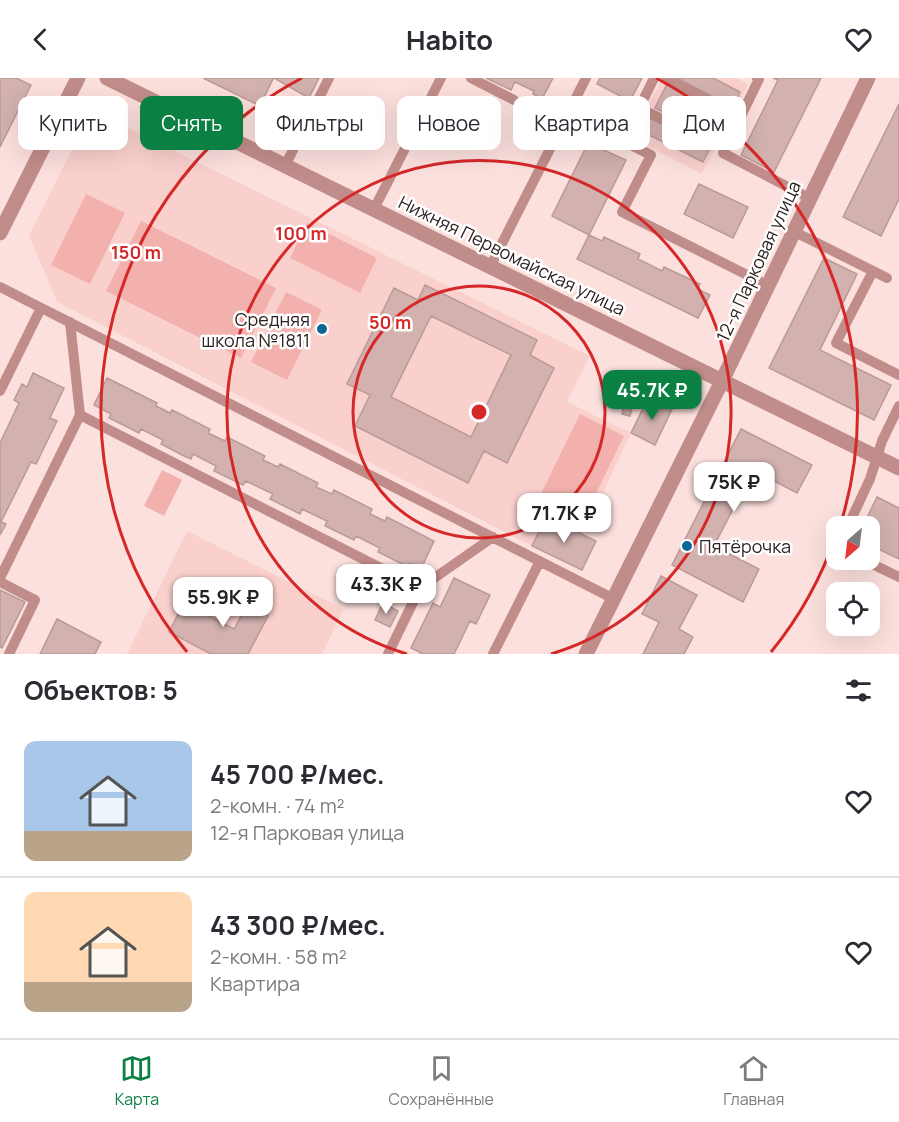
<!DOCTYPE html>
<html lang="ru">
<head>
<meta charset="utf-8">
<style>
  body { margin:0; font-family:Manrope,sans-serif; background:#f2f2f3; color:#2b2b33; height:100vh; display:flex; flex-direction:column; font-size:22px; white-space:nowrap }
  * { box-sizing:border-box; margin:0 }
  p { font-size:20px; color:#7c7c81 }
  .icon { flex:none; width:33px; height:33px; fill:none; stroke:currentColor; stroke-width:2; stroke-linecap:round; stroke-linejoin:round }
  .map { position:relative; height:576px; overflow:hidden }
  .sheet { display:flex; flex-direction:column; background:#fff; flex:1 }
  .sheet>* { flex:none }
  .guide { position:absolute; left:18px; top:18px; width:864px; height:54px; display:flex; gap:12px }
  .needle { width:39px; rotate:208deg }
  .tools { position:absolute; left:826px; top:438px; display:grid; gap:12px }
  .tools a { display:grid; place-items:center; width:54px; height:54px; border-radius:12px; background:#fff; box-shadow:0 6px 24px #0002; font-size:30px }
  .price { position:absolute; translate:-50% -51px; padding:0 14px; border-radius:12px; background:#fff; color:#222; font-size:20px; line-height:39px; filter:drop-shadow(0 2px 3px #0008) }
  .price::after { content:''; position:absolute; left:50%; top:36px; width:18px; height:14px; margin-left:-9px; background:inherit; clip-path:polygon(0 0,100% 0,50% 100%) }
  .price.active { background:#0b8043; color:#fff }
  ul { padding:0; list-style:none }
  li { display:flex; align-items:center; gap:18px; height:150px; padding:0 24px }
  li+li { border-top:2px solid #e1e1e2 }
  li span { display:grid; place-items:center; flex:none; width:168px; height:120px; border-radius:12px; color:#555 }
  li>.icon { margin-inline-start:auto }
  span .icon { width:72px; height:72px; fill:#fffc; stroke-width:1 }
  li b { font-size:26px }
  h2 { display:flex; justify-content:space-between; align-items:center; height:72px; padding:0 24px; font-size:26px }
  .pill { padding:0 21px; border-radius:12px; background:#fff; box-shadow:0 6px 24px #0002; font-size:21px; line-height:54px }
  .pill.active { background:#0b8043; color:#fff }
  header { display:flex; justify-content:space-between; align-items:center; height:78px; padding:0 24px; background:#fff; font-size:27px; font-weight:700 }
  .dock { display:flex; justify-content:space-around; align-items:center; height:84px; border-top:2px solid #e1e1e2; background:#fff; font-size:16px; color:#7c7c81 }
  .dock a { display:grid; justify-items:center; gap:3px }
  .dock .active { color:#0b8043 }
  .map>svg:first-child { display:block }
</style>
</head>
<body>
<header><svg class="icon" aria-label="back" viewBox="0 0 24 24"><path d="M15 5l-7 7 7 7"/></svg>Habito<svg class="icon" aria-label="heart" viewBox="0 0 24 24"><path d="M12 20l-8-8c-3-5 5-10 8-4 3-6 11-1 8 4z"/></svg></header>
<div class="map">
<svg width="899" height="576" viewBox="0 0 899 576">
  <rect width="100%" height="100%" fill="#fce0de"/>
  <path fill="#fad0cd" d="M662,0H736L748,6L702,96L632,60Z
    M92,32L590,278L567,324L631,355L583,457L546,439L532,468L57,224L29,157Z
    M187,453L344,531L322,576H127Z"/>
  <path fill="#f2b1ad" d="M86,116L125,135L90,206L51,187Z
    M141,143L276,210L241,280L106,213Z
    M307,145L377,180L360,215L290,180Z
    M286,214L322,232L287,302L251,284Z
    M580,336L624,358L579,450L535,428Z
    M162,392L182,402L164,438L144,428Z"/>
  <path fill="#d2b1af" stroke="#b99a97" stroke-width="1.5" fill-rule="evenodd" d="M0,0H16L31,7L0,69Z
    M203,0H272L273,1L260,28Z
    M274,0H319L309,20Z
    M486,0H553L542,21L533,16L534,13L515,4L511,12Z
    M600,0H642L630,23L597,6Z
    M677,0H713L740,14L733,29Z
    M773,0H821L774,94L741,77L778,2Z
    M667,6L728,38L716,60L655,30Z
    M899,26V121L881,158L843,139Z
    M650,40L710,70L703,84L643,54Z
    M588,65L626,82L589,157L552,138Z
    M699,106L748,129L733,160L684,136Z
    M589,157L602,163L604,159L640,176L638,181L662,193L664,189L700,206L698,211L710,217L698,240L577,181Z
    M824,180L857,196L820,272L891,307L874,342L769,290Z
    M425,207L537,262L530,277L554,290L507,385L484,373L468,405L355,348L370,317L347,306L394,210L418,222ZM431,238L511,277L471,359L391,319Z
    M33,295L64,310L50,340L57,343L36,386L31,384L1,444L6,446L0,457V365L19,325L14,322L22,306L27,309Z
    M107,300L157,325L156,328L170,335L172,332L210,351L208,355L225,363L227,359L265,378L263,382L278,389L280,386L318,405L316,409L332,416L334,412L372,431L370,436L385,443L387,439L434,463L421,491L410,485L408,489L378,474L380,470L356,458L354,462L346,458L325,448L327,443L302,431L300,436L270,421L273,416L246,403L243,407L214,393L216,388L193,376L191,381L182,377L161,366L163,362L141,351L139,355L109,340L111,336L94,327Z
    M629,308L637,310L630,338L622,336Z
    M648,320L672,331L655,367L631,355Z
    M741,351L812,387L797,415L753,392L714,468L759,491L743,524L672,487Z
    M877,419L899,430V481L870,467V448H863Z
    M546,439L596,463L582,492L532,468Z
    M661,498L697,517L679,551L693,559L684,576H643L659,544L642,536Z
    M454,500L490,517L476,546L470,543L454,576H420L421,575L411,570L433,525L440,529Z
    M249,511L270,522L263,535L268,538L248,576H211L169,554L184,525L234,551L247,527L242,524Z
    M0,512L25,524L2,570L0,569Z
    M383,525L398,533L390,549L375,542Z
    M57,541L101,564L95,576H40Z"/>
  <g fill="none" stroke-linecap="round" stroke-linejoin="round">
    <path stroke="#c18d8a" stroke-width="10" d="M471,0L514,22
      M666,0L731,34
      M757,0L759,1L723,75L809,120
      M639,30L714,66
      M568,36L651,77L622,134L767,207
      M623,63L654,0
      M285,88L329,0
      M374,131L441,0
      M793,153L873,193L836,265L899,297
      M490,189L586,0
      M873,193L887,200
      M0,209L614,521
      M70,244L80,337
      M0,313L41,230
      M848,448L870,401L882,363L899,328
      M864,482L899,499
      M0,500L80,337L420,510L388,576
      M0,504L35,522L9,576
      M420,510L493,459
      M493,576L540,483"/>
    <path stroke="#c18d8a" stroke-width="15" d="M107,0L899,390
      M0,155L78,0
      M586,576L722,303L868,0"/>
  </g>
  <g fill="none" stroke="#d62828" stroke-width="3">
    <circle cx="479" cy="334" r="126"/>
    <path d="M407 576A252 252 0 1 1 551 576"/>
    <path d="M836 457A378 378 0 0 1 771 574M187 574A378 378 0 0 1 302 0M656 0A378 378 0 0 1 840 448"/>
  </g>
  <g fill="#0c6797" stroke="#fff" stroke-width="2">
    <circle cx="322" cy="251" r="6"/>
    <circle cx="687" cy="468" r="6"/>
  </g>
  <g text-anchor="middle" dominant-baseline="central" stroke-width="5" stroke-linejoin="round" paint-order="stroke">
    <g font-size="18" fill="#2f2322" stroke="#fff">
      <text transform="translate(512 177) rotate(26)">Нижняя Первомайская улица</text>
      <text transform="translate(758 183) rotate(-65)">12-я Парковая улица</text>
    </g>
    <g font-size="18" fill="#2f2322" stroke="#fff" text-anchor="end">
      <text x="310" y="241">Средняя<tspan x="310" dy="21">школа №1811</tspan></text>
      <text x="699" y="468" text-anchor="start">Пятёрочка</text>
    </g>
  </g>
  <circle cx="479" cy="334" r="9" fill="#d62828" stroke="#fff" stroke-width="3"/>
  <g font-size="18" text-anchor="middle" font-weight="bold" fill="#d62828" stroke="#fff" stroke-width="5" stroke-linejoin="round" paint-order="stroke">
    <text x="301" y="162">100 m</text>
    <text x="136" y="181">150 m</text>
    <text x="390" y="251">50 m</text>
  </g>
</svg>
<div class="tools">
<a><svg class="needle" viewBox="-14 -14 28 28"><path d="M0-13l5 13h-10z" fill="#e53935"/><path d="M0 13l5-13h-10z" fill="#7c7c81"/></svg></a>
<a><svg class="icon" aria-label="locate" viewBox="0 0 24 24"><circle cx="12" cy="12" r="6"/><path d="M12 2v4M12 18v4M2 12h4M18 12h4"/></svg></a>
</div>
<b class="price active" style="left:652px;top:343px">45.7K ₽</b>
<b class="price" style="left:734px;top:435px">75K ₽</b>
<b class="price" style="left:564px;top:466px">71.7K ₽</b>
<b class="price" style="left:386px;top:537px">43.3K ₽</b>
<b class="price" style="left:223px;top:550px">55.9K ₽</b>
<div class="guide">
<a class="pill">Купить</a>
<a class="pill active">Снять</a>
<a class="pill">Фильтры</a>
<a class="pill">Новое</a>
<a class="pill">Квартира</a>
<a class="pill">Дом</a>
</div>
</div>
<section class="sheet">
<h2>Объектов: 5<svg class="icon" aria-label="filters" viewBox="0 0 24 24"><path d="M4 7h16M4 17h16"/><circle cx="9" cy="7" r="2"/><circle cx="15" cy="17" r="2"/></svg></h2>
<ul>
<li><span style="background:linear-gradient(#a9c7e8 75%,#b9a48a 0)"><svg class="icon" aria-label="home" viewBox="0 0 24 24"><path d="M3 11l9-7 9 7M6 9v11h12V9"/></svg></span><div><b>45 700 ₽/мес.</b><p>2-комн. · 74 m²</p><p>12-я Парковая улица</p></div><svg class="icon" aria-label="heart" viewBox="0 0 24 24"><path d="M12 20l-8-8c-3-5 5-10 8-4 3-6 11-1 8 4z"/></svg></li>
<li><span style="background:linear-gradient(#ffd9b3 75%,#b9a48a 0)"><svg class="icon" aria-label="home" viewBox="0 0 24 24"><path d="M3 11l9-7 9 7M6 9v11h12V9"/></svg></span><div><b>43 300 ₽/мес.</b><p>2-комн. · 58 m²</p><p>Квартира</p></div><svg class="icon" aria-label="heart" viewBox="0 0 24 24"><path d="M12 20l-8-8c-3-5 5-10 8-4 3-6 11-1 8 4z"/></svg></li>
</ul>
</section>
<nav class="dock">
<a class="active"><svg class="icon" aria-label="map" viewBox="0 0 24 24"><path d="M3 6l6-2 6 2 6-2v14l-6 2-6-2-6 2zM9 4v14M15 6v14"/></svg>Карта</a>
<a><svg class="icon" aria-label="saved" viewBox="0 0 24 24"><path d="M7 4h10v16l-5-4-5 4z"/></svg>Сохранённые</a>
<a><svg class="icon" aria-label="home" viewBox="0 0 24 24"><path d="M3 11l9-7 9 7M6 9v11h12V9"/></svg>Главная</a>
</nav>
</body>
</html>
